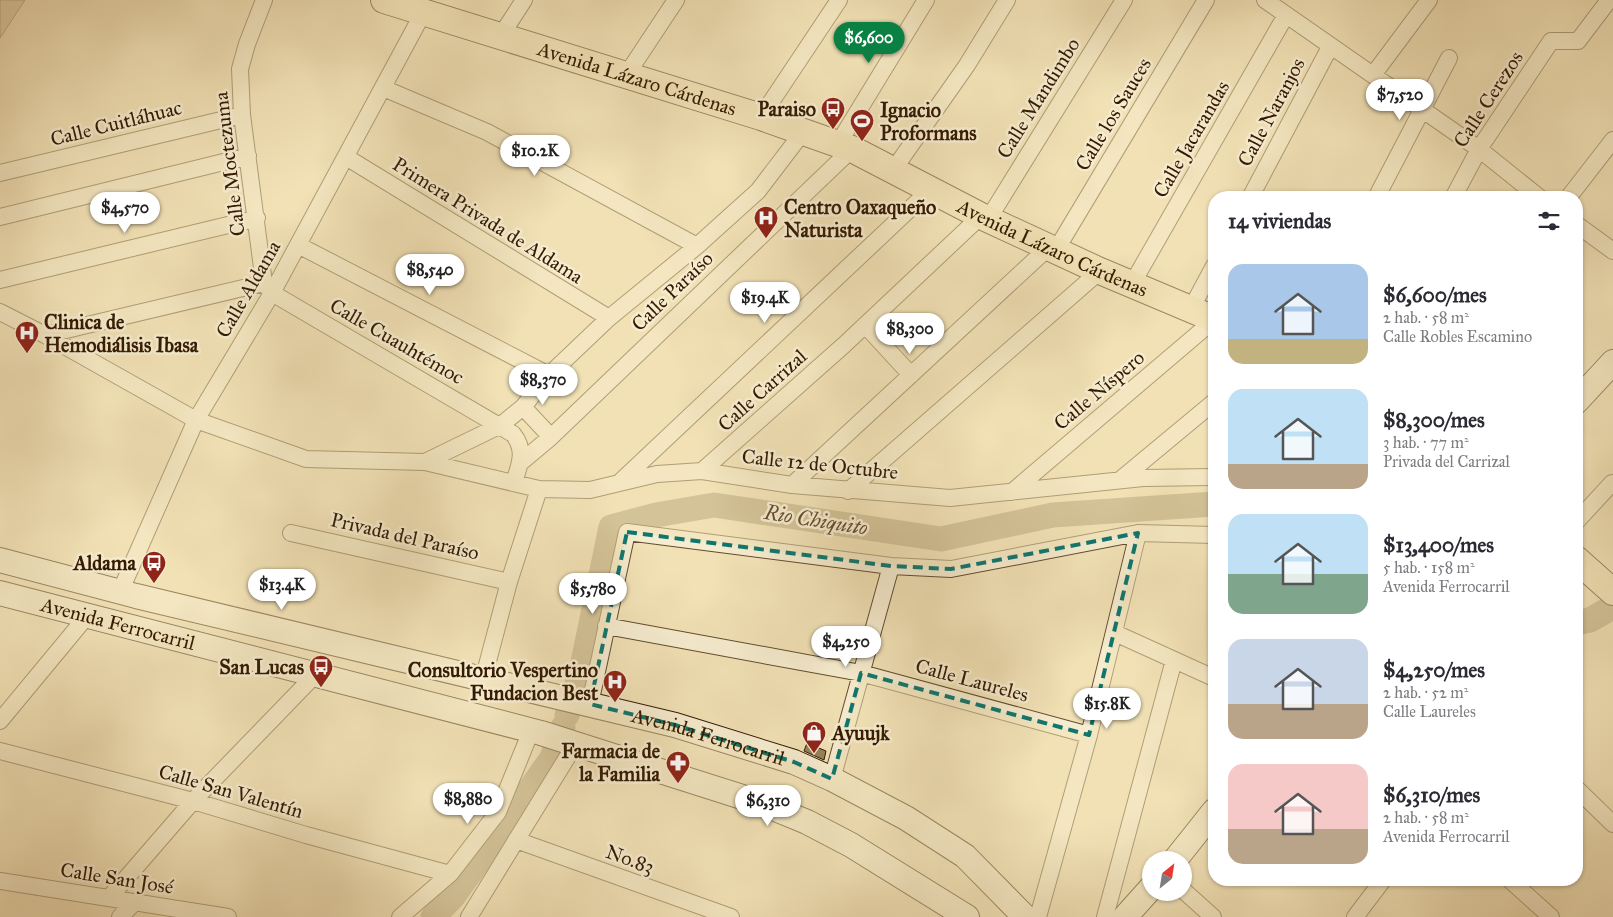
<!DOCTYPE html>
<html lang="es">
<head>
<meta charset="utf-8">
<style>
  body { margin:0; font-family:"IM FELL Great Primer",serif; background:#f7f7f7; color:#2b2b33; height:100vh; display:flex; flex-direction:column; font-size:19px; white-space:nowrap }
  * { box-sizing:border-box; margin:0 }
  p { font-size:16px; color:#7c7c81 }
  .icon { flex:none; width:28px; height:28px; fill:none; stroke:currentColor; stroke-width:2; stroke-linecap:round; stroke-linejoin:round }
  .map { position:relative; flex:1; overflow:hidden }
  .sheet { position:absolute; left:1208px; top:191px; width:375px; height:695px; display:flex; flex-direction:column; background:#fff; border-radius:20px; box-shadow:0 1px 4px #0004 }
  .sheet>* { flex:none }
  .needle { width:32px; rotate:30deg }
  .fabs { position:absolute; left:1142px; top:851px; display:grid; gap:10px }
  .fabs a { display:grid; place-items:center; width:50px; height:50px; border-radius:50%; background:#fff; box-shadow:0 1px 4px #0004; font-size:25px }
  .price { position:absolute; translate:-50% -42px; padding:0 11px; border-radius:18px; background:#fff; color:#222; font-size:16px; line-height:32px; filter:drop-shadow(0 1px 2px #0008) }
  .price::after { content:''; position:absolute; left:50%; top:30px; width:15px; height:11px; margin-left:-8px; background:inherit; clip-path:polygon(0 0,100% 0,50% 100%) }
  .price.selected { background:#0b8043; color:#fff }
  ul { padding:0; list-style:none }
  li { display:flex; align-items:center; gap:15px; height:125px; padding:0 20px }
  li span { display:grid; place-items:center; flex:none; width:140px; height:100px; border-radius:15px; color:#555 }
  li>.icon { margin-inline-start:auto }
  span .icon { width:60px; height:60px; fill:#fffc; stroke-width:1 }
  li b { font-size:21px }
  h2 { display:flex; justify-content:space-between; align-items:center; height:60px; padding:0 20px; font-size:21px }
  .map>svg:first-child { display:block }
</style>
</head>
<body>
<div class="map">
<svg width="1613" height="917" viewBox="0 0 1613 917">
  <rect width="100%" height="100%" fill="#f1e1b5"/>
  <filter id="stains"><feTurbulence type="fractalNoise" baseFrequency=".004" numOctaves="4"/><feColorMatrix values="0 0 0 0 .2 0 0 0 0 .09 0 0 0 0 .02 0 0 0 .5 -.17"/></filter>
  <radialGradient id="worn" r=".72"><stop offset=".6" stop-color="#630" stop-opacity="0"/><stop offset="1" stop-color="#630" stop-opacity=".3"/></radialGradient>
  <path fill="#d1bf96" stroke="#826c4b" d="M0,0H25L0,38Z"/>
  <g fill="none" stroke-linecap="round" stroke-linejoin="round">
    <path stroke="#b19d77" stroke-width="25" d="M1576,623L1590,620L1613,607
      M567,715L581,672L611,527L656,515L714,505L941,539L1053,515L1214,504
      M433,917L453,897L552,758L563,727"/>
  </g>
  <path fill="#96815e" stroke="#341a00" d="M807,743L826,751L824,760L804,751Z"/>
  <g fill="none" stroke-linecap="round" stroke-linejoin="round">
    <defs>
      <path id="street" d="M264,0L247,44L240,69L242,115L264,283L272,293L513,434C526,450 520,464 514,482
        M1265,0L1479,149L1540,198
        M500,37L524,0
        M1373,75L1429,0
        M625,77L676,0
        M383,88L487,132L697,246
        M761,117L839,0
        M838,144L926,0
        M346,157L609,318
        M894,169L967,65L1007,0
        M0,173L242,115
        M1250,198L1330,47
        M1376,198L1449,58
        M1453,198L1479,149L1551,41H1578L1609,0
        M1568,198L1613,140
        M0,217L248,156
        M989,218L1124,0
        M1576,224L1613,251
        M298,245L549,375
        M1056,250L1206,0
        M0,280L257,218
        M1132,284L1286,15
        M1191,309L1214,266
        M0,312L45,335L196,420L306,459L425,462L501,425L523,407L549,375L609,318L697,246L758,191L803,132
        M865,325L911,375
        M45,335L264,283
        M523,407L551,437
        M425,462L539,489L590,490L657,474L702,471L792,485L950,498L1143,478L1214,477
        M520,463L551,437L852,149
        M702,471L844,345L981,216
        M1120,480L1214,402
        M621,481L931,189
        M792,485L1049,247
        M848,491L1100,271
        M1012,492L1214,320
        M1576,522L1612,483
        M291,533L509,582
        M120,592L196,420L272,293L423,13
        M606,626L861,673L1089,735
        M1115,633L1214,678
        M483,680L509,582L539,489
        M590,704L627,532L891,566L951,569L1138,533L1214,535
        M0,721L87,616
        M0,751L193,801L306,835L450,874
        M832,779L891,566
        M1576,788L1613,824
        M516,840L731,917
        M1510,880L1551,917
        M0,881L228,917
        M1184,891L1213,917
        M109,898L193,801L314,676
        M120,917L134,903
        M400,917L450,874L498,812L531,731
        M469,917L576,743
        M1038,917L1089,735L1138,533
        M1105,917L1174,660
        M1355,917L1383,880"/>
      <g id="secondary">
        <path d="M1576,402L1613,362"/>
        <path id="s1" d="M0,560L136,596L675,725L794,762L832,779L906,818L965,856L1025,917"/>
        <path id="s2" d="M0,593L541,733L761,803L807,822L851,845L967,917"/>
        <path d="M1175,860L1214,811"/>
        <path d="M1125,917L1151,888"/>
      </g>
      <g id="primary">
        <path id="s3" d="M384,0L761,117L852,149L981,216L1100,271L1214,319"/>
        <path d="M1576,559L1613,592"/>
      </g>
    </defs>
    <use href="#street" stroke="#634c2d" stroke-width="18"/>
    <use href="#secondary" stroke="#341a00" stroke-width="26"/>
    <use href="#primary" stroke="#341a00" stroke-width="28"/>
    <use href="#street" stroke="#f6eccf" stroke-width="16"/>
    <use href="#secondary" stroke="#f6eccf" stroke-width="24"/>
    <use href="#primary" stroke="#f1e1b5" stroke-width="26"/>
  </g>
  <path d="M0 0H1613V917H0ZM627,532L891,566L951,569L1138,533L1089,735L861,673L832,779L794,762L675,725L590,704Z" fill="#f1e1b5" fill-opacity=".55" fill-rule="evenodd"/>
  <path fill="none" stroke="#0f766e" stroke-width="4" stroke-dasharray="10 6" stroke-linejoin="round" d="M627,532L891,566L951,569L1138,533L1089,735L861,673L832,779L794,762L675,725L590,704Z"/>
  <defs>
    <symbol id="bus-pin" viewBox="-11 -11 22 30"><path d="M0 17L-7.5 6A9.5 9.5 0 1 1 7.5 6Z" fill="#8f2418" stroke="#f6eccf"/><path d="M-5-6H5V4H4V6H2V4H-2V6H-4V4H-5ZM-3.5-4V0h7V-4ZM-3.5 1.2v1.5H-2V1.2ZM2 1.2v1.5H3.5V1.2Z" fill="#fff"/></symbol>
    <symbol id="stadium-pin" viewBox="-11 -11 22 30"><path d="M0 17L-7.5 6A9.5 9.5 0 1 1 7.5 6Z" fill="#8f2418" stroke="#f6eccf"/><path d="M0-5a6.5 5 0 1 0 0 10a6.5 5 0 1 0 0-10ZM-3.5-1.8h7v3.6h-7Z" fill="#fff"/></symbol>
    <symbol id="hospital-pin" viewBox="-11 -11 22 30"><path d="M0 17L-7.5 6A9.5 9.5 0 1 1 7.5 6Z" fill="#8f2418" stroke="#f6eccf"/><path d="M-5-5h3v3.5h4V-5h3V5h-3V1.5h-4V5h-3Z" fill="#fff"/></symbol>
    <symbol id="shop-pin" viewBox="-11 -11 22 30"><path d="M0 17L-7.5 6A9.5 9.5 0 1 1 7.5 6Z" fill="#8f2418" stroke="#f6eccf"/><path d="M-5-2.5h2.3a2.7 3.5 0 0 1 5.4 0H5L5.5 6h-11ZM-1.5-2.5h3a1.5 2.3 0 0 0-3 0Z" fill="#fff"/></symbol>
    <symbol id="pharmacy-pin" viewBox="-11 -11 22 30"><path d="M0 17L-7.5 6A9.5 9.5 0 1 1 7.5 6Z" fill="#8f2418" stroke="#f6eccf"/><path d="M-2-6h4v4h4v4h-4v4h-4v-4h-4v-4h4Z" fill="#fff"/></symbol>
  </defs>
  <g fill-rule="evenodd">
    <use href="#bus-pin" x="819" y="95" width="28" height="38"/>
    <use href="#stadium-pin" x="848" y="107" width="28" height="38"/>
    <use href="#hospital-pin" x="752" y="204" width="28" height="38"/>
    <use href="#hospital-pin" x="13" y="319" width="28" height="38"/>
    <use href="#bus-pin" x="140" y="549" width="28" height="38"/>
    <use href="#bus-pin" x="307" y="653" width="28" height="38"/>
    <use href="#hospital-pin" x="601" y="668" width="28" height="38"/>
    <use href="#shop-pin" x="800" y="719" width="28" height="38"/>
    <use href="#pharmacy-pin" x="664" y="749" width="28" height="38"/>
  </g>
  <g text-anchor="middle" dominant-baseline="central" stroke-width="5" stroke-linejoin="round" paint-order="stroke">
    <g font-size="20" fill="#341a00" stroke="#f6eccf">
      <text stroke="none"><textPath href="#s3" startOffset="265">Avenida Lázaro Cárdenas</textPath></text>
      <text transform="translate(1038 98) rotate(-58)">Calle Mandimbo</text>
      <text transform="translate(1488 99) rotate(-57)">Calle Cerezos</text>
      <text transform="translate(1271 112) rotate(-62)">Calle Naranjos</text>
      <text transform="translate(1113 114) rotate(-59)">Calle los Sauces</text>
      <text transform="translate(116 123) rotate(-14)">Calle Cuitláhuac</text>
      <text transform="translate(1191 139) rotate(-60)">Calle Jacarandas</text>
      <text transform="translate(229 164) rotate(-97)">Calle Moctezuma</text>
      <text transform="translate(488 220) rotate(32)">Primera Privada de Aldama</text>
      <text stroke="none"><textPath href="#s3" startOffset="715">Avenida Lázaro Cárdenas</textPath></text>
      <text transform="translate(248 289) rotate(-60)">Calle Aldama</text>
      <text transform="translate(672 291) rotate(-44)">Calle Paraíso</text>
      <text transform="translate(397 341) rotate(30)">Calle Cuauhtémoc</text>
      <text transform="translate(762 390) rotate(-42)">Calle Carrizal</text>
      <text transform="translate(1099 390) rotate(-40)">Calle Níspero</text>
      <text transform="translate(820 464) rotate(6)">Calle 12 de Octubre</text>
      <text transform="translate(405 536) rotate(13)">Privada del Paraíso</text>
      <text stroke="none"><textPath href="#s2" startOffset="122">Avenida Ferrocarril</textPath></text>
      <text transform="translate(972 680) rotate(15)">Calle Laureles</text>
      <text stroke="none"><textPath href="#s1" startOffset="730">Avenida Ferrocarril</textPath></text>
      <text transform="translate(231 791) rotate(16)">Calle San Valentín</text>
      <text transform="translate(630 859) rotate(20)">No.83</text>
      <text transform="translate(117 878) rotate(9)">Calle San José</text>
    </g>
    <g font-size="20" font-weight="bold" fill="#341a00" stroke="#f6eccf" text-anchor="end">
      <text x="816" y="109">Paraiso</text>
      <text x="880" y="110" text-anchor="start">Ignacio<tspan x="880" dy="23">Proformans</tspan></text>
      <text x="784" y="207" text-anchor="start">Centro Oaxaqueño<tspan x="784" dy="23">Naturista</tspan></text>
      <text x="44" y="322" text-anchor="start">Clinica de<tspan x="44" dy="23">Hemodiálisis Ibasa</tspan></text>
      <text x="136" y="563">Aldama</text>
      <text x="304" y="667">San Lucas</text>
      <text x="598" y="670">Consultorio Vespertino<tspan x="598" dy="23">Fundacion Best</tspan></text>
      <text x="832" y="733" text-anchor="start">Ayuujk</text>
      <text x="660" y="751">Farmacia de<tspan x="660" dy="23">la Familia</tspan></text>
    </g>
    <g font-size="21" font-style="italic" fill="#664e30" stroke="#f6eccf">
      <text transform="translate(816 520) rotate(9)">Rio Chiquito</text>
    </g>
  </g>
  <rect width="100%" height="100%" filter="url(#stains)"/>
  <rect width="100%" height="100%" fill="url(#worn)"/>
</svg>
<div class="fabs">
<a><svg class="needle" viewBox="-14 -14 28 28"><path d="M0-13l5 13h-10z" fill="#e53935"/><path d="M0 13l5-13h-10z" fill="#7c7c81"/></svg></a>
</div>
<b class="price selected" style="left:869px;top:64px">$6,600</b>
<b class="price" style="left:1400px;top:121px">$7,520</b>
<b class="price" style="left:535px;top:177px">$10.2K</b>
<b class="price" style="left:125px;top:234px">$4,570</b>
<b class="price" style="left:430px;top:296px">$8,540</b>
<b class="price" style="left:765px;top:324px">$19.4K</b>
<b class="price" style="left:910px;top:355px">$8,300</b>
<b class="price" style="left:543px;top:406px">$8,370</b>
<b class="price" style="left:282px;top:611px">$13.4K</b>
<b class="price" style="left:593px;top:615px">$5,780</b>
<b class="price" style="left:846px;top:668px">$4,250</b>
<b class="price" style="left:1107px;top:730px">$15.8K</b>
<b class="price" style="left:468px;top:825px">$8,880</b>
<b class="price" style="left:768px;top:827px">$6,310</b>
<section class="sheet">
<h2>14 viviendas<svg class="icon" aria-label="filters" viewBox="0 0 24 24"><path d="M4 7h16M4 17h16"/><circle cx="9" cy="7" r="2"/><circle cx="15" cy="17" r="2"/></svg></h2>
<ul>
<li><span style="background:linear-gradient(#a9c7e8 75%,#c2b280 0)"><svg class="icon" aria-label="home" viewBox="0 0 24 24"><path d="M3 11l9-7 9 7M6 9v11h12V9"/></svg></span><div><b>$6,600/mes</b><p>2 hab. · 58 m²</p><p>Calle Robles Escamino</p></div></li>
<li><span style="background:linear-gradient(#bfe0f5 75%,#b9a48a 0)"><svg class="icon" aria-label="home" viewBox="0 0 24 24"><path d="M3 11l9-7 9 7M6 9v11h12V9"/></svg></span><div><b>$8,300/mes</b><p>3 hab. · 77 m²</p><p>Privada del Carrizal</p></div></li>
<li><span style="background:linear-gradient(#bfe0f5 60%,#7fa58c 0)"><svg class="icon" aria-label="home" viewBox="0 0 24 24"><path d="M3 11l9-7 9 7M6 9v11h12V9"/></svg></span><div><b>$13,400/mes</b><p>5 hab. · 158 m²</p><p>Avenida Ferrocarril</p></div></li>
<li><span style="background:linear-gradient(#c9d6e8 65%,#b9a48a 0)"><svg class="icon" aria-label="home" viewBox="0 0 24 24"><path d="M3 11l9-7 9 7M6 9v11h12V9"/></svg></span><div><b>$4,250/mes</b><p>2 hab. · 52 m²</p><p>Calle Laureles</p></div></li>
<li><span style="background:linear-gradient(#f6c9c9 65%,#b9a48a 0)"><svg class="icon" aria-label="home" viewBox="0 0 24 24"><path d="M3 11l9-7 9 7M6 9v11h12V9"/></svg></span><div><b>$6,310/mes</b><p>2 hab. · 58 m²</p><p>Avenida Ferrocarril</p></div></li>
</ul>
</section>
</div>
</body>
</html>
